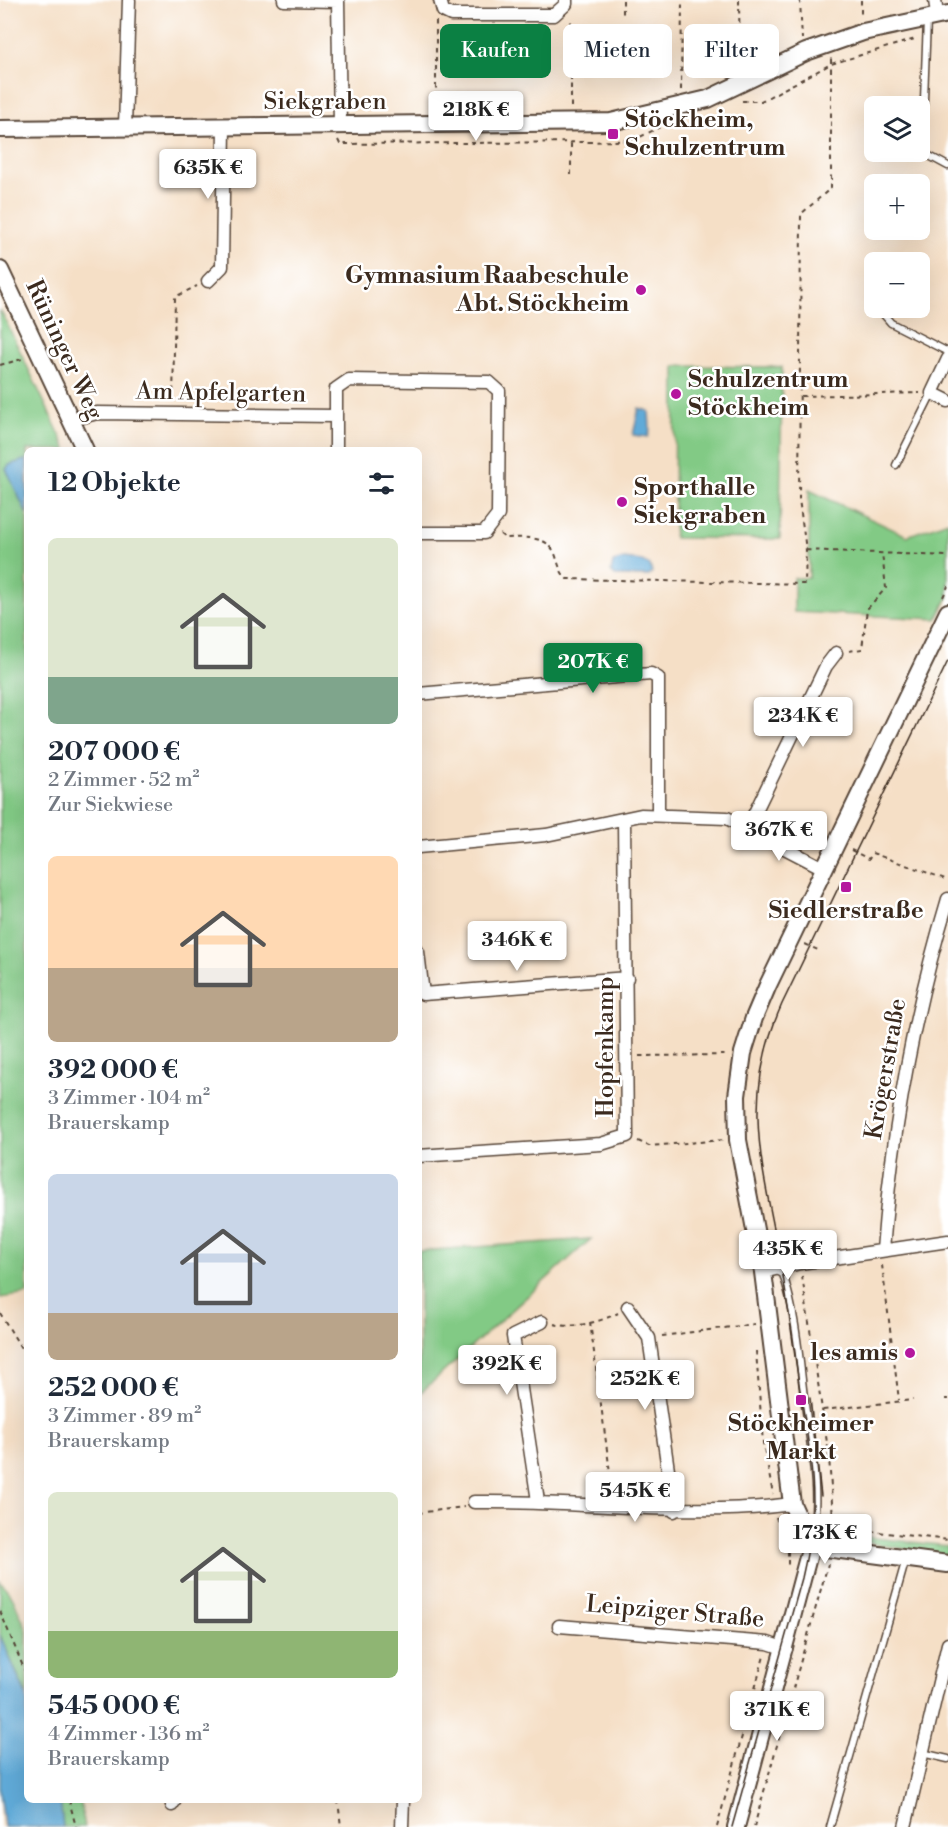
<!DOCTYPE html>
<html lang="de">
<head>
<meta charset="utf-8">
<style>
  body { margin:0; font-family:"Libre Bodoni",serif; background:#f6f6f7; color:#1f2937; height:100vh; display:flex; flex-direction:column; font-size:22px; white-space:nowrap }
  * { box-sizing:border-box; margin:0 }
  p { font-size:20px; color:#747a83 }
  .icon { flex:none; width:33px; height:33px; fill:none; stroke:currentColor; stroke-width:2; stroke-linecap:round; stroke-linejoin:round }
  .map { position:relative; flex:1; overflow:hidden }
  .sheet { position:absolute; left:24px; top:447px; width:398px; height:1356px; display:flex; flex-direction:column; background:#fff; border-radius:9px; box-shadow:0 6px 24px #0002 }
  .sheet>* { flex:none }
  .hud { position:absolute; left:440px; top:24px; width:418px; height:54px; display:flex; gap:12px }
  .buttons { position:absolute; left:864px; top:96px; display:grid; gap:12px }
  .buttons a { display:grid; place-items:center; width:66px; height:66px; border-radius:9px; background:#fff; box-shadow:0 6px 24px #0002; font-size:30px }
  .price { position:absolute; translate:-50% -51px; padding:0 14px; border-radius:6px; background:#fff; color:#222; font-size:20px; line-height:39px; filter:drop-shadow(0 2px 3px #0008) }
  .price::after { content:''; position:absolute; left:50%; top:36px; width:18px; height:14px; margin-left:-9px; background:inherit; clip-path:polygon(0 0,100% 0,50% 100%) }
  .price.on { background:#0b8043; color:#fff }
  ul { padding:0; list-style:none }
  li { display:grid; align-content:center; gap:12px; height:318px; padding:0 24px }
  li span { display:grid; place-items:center; height:186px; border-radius:9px; color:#555 }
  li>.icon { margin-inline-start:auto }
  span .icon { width:108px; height:108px; fill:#fffc; stroke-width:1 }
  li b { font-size:26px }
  h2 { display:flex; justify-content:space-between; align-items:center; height:72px; padding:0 24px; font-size:26px }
  .pill { padding:0 21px; border-radius:9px; background:#fff; box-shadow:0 6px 24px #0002; font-size:21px; line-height:54px }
  .pill.on { background:#0b8043; color:#fff }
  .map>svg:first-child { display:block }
</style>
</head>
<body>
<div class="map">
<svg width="948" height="1827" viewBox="0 0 948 1827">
  <rect width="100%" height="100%" fill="#fff"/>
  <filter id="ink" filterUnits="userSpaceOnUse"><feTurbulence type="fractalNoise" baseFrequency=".0167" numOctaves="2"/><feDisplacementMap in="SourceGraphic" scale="12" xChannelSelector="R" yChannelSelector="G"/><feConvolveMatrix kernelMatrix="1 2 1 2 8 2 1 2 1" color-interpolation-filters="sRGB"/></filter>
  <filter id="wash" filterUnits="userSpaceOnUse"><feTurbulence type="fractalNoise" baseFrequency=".008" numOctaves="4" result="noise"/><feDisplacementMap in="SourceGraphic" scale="24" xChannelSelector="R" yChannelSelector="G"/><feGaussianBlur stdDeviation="1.35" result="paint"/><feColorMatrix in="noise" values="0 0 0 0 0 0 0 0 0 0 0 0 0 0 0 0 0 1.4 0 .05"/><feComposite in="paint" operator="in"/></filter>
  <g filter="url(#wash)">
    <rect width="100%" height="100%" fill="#f5dfc6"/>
    <path fill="#82ca85" stroke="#5e7a52" stroke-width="1.5" d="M0,309L67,450H27V1294L0,1298Z
      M675,366L782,367L780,539L674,538Z
      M809,490L907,536L948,521V597L937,619L794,612V578H809Z
      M591,1239L419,1394V1251Z
      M847,1535L948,1546V1556L846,1539Z
      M0,1581L12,1596L27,1630V1697L0,1635Z
      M60,1800H80L85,1827H63Z"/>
    <path fill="#60aad8" stroke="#4e6a7b" stroke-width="1.5" d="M639,408L649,411L650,430L648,437L633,435Z
      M27,459V515L6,469L9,465Z
      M624,559L642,561L650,565L652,572L649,576H615L611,572L613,562Z
      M0,1635L27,1697V1800H60L63,1827H4L0,1791Z"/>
  </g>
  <g filter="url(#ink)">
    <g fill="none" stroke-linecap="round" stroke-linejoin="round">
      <defs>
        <path id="lane" d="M927,20L922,152L948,166
          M878,308L891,323L948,352
          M896,465L932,393
          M775,1270L783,1274C796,1314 799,1356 804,1397C810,1445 821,1492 812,1540
          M922,1753L948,1759
          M830,1827L906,1559"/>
        <path id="street" d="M284,0L338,1
          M338,0L340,125
          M440,0L443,11L451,15H554L566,4V0
          M935,0L937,15
          M125,127L129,0
          M208,281L222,267L224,126
          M948,359L932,393L948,401
          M71,420L97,413L335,416
          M336,450V389L349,380L489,382L499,391L498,515L484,533H418
          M418,694L651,674L658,678V814
          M747,829L826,666L836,653
          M418,847L546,835L641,815L727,818L825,869
          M418,952L423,994L627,978
          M418,1156L601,1144L627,1136L624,819
          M883,1250C892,1130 913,1014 948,899
          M763,1272L800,1263L948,1241
          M628,1307L649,1338L674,1511
          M538,1501L513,1336L542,1322
          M474,1502C581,1500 686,1518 792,1504
          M559,1626L768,1643L786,1649
          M172,1805L175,1800
          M402,1827L403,1800
          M905,1827L948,1644"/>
        <path id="secondary" d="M0,129L611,122L708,99L806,52L863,32L948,14
          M0,270L85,450
          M811,1546L948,1564
          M736,1827L811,1546L792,1504L763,1272L738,1140L737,1096L743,1053L754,1018L768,985L948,612"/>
      </defs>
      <use href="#lane" stroke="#574537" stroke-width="9"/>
      <use href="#street" stroke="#574537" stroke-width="15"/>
      <use href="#secondary" stroke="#574537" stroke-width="20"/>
      <path stroke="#574537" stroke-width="2" stroke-dasharray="4.5 4.5" stroke-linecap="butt" d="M623,0V17
        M739,0L740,68
        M800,0L802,39
        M861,0V17
        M436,21V108
        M681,90L682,0
        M742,101H761L831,64L915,39
        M571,107V17
        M338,140L340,144L592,142L634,140L660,127
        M571,175V143
        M0,365L26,358
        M801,396L920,393
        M173,401L175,297L197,286
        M500,534L505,538C523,538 547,534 555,554C559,564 559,571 567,579L805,584L806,550L799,499L801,214L831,188V58
        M806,550L948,556
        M943,597L948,586
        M849,651L862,649L867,609L886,588L882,553
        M851,850L869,859L872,853L948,880
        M805,944L820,951
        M639,1056L727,1055
        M638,1141L649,1146L724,1140
        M774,1250L797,1245V1250
        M882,1265L899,1400
        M802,1276L829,1456L834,1535
        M0,1313L27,1358
        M590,1322L613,1495
        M554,1324C573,1329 600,1322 618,1313
        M662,1336L755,1324
        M756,1351L763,1443L773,1494
        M945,1399H948
        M823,1410L913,1400
        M418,1513L464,1507
        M776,1517L788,1552V1569
        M835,1527L948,1540
        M0,1611L27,1676
        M69,1800L76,1827
        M338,1800L341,1827
        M717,1827L764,1656
        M754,1827L828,1564"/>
      <use href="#lane" stroke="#fff" stroke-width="6"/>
      <use href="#street" stroke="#fff" stroke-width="12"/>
      <use href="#secondary" stroke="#fff" stroke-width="16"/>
      <path stroke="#3b2a1e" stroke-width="1.5" d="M810,1398L821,1496
        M732,1827L802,1578C808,1552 813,1527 813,1501C813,1458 803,1413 797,1370C791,1330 786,1289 778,1248C760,1157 742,1094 782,1004L948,661"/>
    </g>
  </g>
  <g fill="#b5179e" stroke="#fff" stroke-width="2">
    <rect x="607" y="128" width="12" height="12" rx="3"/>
    <circle cx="641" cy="290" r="6"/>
    <circle cx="676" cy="394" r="6"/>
    <circle cx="622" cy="502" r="6"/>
    <rect x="840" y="881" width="12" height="12" rx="3"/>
    <circle cx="910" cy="1353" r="6"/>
    <rect x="795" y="1394" width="12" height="12" rx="3"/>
  </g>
  <g text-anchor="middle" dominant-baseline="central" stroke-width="5" stroke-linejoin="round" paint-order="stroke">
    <g font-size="24" fill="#3b2a1e" stroke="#fff">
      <text x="325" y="102">Siekgraben</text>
      <text transform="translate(64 350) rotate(65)">Rüninger Weg</text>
      <text transform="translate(221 393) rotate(1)">Am Apfelgarten</text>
      <text transform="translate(606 1047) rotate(-90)">Hopfenkamp</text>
      <text transform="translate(886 1069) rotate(-80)">Krögerstraße</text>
      <text transform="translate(675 1612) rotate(5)">Leipziger Straße</text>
    </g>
    <g font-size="24" font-weight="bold" fill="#3b2a1e" stroke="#fff" text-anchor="start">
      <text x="625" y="120">Stöckheim,<tspan x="625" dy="28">Schulzentrum</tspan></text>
      <text x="629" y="276" text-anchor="end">Gymnasium Raabeschule<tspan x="629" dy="28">Abt. Stöckheim</tspan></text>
      <text x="688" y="380">Schulzentrum<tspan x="688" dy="28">Stöckheim</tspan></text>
      <text x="634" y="488">Sporthalle<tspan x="634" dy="28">Siekgraben</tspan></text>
      <text x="846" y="911" text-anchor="middle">Siedlerstraße</text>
      <text x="898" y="1353" text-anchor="end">les amis</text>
      <text x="801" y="1424" text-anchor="middle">Stöckheimer<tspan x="801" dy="28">Markt</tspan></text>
    </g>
  </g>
</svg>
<div class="buttons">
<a><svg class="icon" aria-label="layers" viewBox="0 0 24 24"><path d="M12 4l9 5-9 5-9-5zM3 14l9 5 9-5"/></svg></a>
<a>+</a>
<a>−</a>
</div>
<b class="price" style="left:476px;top:142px">218K €</b>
<b class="price" style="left:208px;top:200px">635K €</b>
<b class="price on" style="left:593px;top:694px">207K €</b>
<b class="price" style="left:803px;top:748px">234K €</b>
<b class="price" style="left:779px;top:862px">367K €</b>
<b class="price" style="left:517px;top:972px">346K €</b>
<b class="price" style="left:788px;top:1281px">435K €</b>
<b class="price" style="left:507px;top:1396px">392K €</b>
<b class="price" style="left:645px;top:1411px">252K €</b>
<b class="price" style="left:635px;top:1523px">545K €</b>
<b class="price" style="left:825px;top:1565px">173K €</b>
<b class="price" style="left:777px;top:1742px">371K €</b>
<div class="hud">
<a class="pill on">Kaufen</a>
<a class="pill">Mieten</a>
<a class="pill">Filter</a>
</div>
<section class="sheet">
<h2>12 Objekte<svg class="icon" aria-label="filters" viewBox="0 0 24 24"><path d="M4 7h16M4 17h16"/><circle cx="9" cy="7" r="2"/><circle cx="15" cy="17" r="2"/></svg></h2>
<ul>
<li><span style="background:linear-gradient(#dfe7d0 75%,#7fa58c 0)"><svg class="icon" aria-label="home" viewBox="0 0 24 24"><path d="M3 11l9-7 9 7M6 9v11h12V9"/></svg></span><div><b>207 000 €</b><p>2 Zimmer · 52 m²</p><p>Zur Siekwiese</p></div></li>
<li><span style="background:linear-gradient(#ffd9b3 60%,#b9a48a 0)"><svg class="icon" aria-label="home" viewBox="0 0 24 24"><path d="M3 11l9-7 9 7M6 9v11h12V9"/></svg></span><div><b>392 000 €</b><p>3 Zimmer · 104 m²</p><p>Brauerskamp</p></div></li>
<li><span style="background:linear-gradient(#c9d6e8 75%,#b9a48a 0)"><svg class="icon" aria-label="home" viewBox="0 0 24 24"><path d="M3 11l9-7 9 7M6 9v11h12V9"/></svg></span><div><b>252 000 €</b><p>3 Zimmer · 89 m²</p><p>Brauerskamp</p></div></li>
<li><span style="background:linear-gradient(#dfe7d0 75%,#8fb573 0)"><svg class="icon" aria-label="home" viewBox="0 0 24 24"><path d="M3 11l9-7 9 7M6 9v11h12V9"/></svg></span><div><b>545 000 €</b><p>4 Zimmer · 136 m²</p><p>Brauerskamp</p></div></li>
</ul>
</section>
</div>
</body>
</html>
